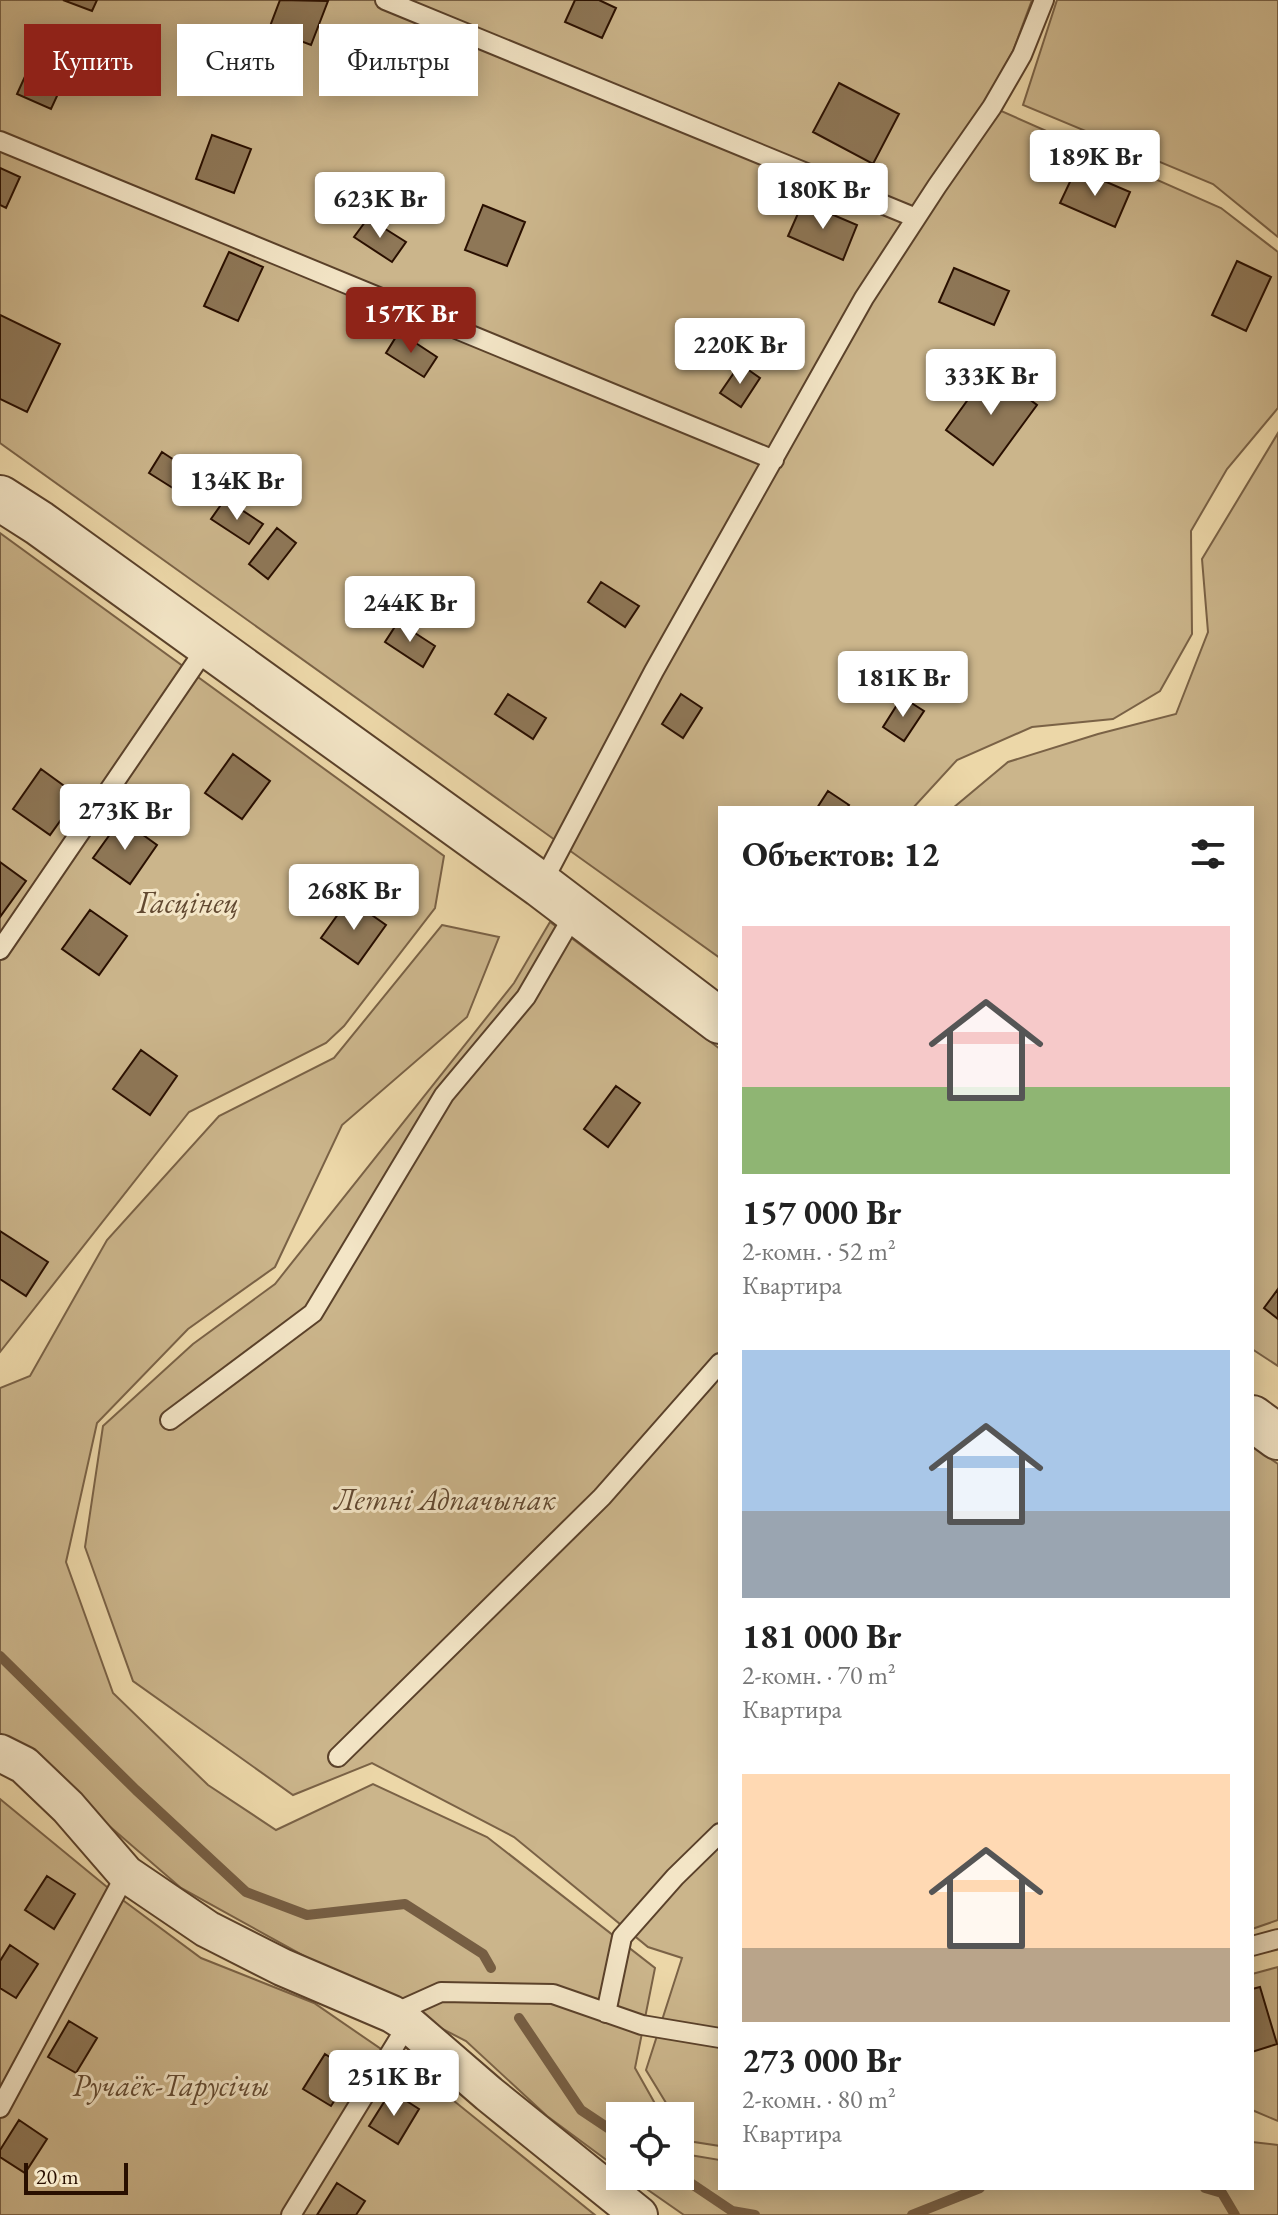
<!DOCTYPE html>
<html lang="ru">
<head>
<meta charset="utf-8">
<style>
  body { margin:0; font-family:"EB Garamond",serif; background:#f6f6f6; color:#222; height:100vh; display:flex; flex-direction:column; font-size:30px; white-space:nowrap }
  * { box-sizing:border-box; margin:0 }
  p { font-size:26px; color:#767676 }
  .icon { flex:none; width:44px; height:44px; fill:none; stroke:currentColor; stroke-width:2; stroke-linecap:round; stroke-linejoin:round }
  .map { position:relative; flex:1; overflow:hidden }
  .panel { position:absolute; left:718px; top:806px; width:536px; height:1384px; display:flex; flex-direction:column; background:#fff; border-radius:0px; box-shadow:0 4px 20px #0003 }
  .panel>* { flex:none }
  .hud { position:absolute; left:24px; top:24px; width:574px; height:72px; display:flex; gap:16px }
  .controls { position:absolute; left:606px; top:2102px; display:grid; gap:16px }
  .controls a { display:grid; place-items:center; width:88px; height:88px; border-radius:0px; background:#fff; box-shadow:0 4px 20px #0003; font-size:40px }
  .scale { position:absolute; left:24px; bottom:20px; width:104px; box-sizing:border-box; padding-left:8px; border:4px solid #290f00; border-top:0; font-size:22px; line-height:28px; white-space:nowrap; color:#290f00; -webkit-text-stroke:6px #f3e5c6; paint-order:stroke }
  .price { position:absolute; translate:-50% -68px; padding:0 18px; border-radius:8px; background:#fff; color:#222; font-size:26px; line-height:52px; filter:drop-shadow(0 2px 4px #0008) }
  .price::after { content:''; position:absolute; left:50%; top:48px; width:24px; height:18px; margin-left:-12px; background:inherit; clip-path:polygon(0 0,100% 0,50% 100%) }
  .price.selected { background:#8f2418; color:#fff }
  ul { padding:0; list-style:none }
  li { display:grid; align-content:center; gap:16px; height:424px; padding:0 24px }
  li span { display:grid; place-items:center; height:248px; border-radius:0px; color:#555 }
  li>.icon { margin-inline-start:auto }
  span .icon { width:144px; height:144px; fill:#fffc; stroke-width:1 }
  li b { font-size:34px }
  h2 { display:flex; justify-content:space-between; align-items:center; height:96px; padding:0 24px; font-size:34px }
  .chip { padding:0 28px; border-radius:0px; background:#fff; box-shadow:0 4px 20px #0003; font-size:28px; line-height:72px }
  .chip.selected { background:#8f2418; color:#fff }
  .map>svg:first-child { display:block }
</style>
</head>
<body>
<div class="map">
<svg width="1278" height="2215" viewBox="0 0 1278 2215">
  <rect width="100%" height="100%" fill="#ecd7a8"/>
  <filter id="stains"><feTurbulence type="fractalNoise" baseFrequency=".0025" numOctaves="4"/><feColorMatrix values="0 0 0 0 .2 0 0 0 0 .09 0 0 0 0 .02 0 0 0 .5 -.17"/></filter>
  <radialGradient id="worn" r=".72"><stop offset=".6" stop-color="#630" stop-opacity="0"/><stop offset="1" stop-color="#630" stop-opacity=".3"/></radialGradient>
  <path fill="#cbb58b" stroke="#7a6246" stroke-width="2" d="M0,0H1032L1013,51L985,101L992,107L1221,208L1278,252V408L1227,469L1191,531L1192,634L1160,691L1113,719L1032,727L957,760L913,808H720V958L0,443Z
    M1057,0H1278V237L1213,184L1023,105Z
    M1278,433V1366L1252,1349V808H953L1008,762L1098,734L1176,714L1208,632L1202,559Z
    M0,533L444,856L435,908L344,1026L326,1043L189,1112L0,1352Z
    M550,922L720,1049V2146L688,2141L680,2127V2116H674L646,2070L682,1958L648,1947L514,1837L372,1763L293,1795L133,1681L85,1547L103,1426L193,1344L275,1284L514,983Z
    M442,925L499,937L467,1017L342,1125L275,1267L188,1329L97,1423L66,1562L113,1693L208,1785L276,1830L373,1784L487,1837L655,1968L635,2068L662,2116H620V2170L547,2116L466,2041L353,1983L181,1888L78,1799L0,1742V1388L30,1376L107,1240L219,1116L334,1058Z
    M1252,1446L1278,1464V1920L1252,1929Z
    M0,1799L124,1901L201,1958L314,2003L438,2088L595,2215H0Z
    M1278,1967V2121L1252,2110V1974Z
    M1252,2142L1278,2145V2215H684L628,2176H680V2147L684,2154L720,2160V2188H1252Z"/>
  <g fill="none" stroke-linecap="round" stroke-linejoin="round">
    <path stroke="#765e43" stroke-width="10" d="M0,1656L136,1790L246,1892L307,1915L405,1904L483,1954L491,1968
      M519,2018L581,2110L620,2136
      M680,2176L732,2211L755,2215
      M1205,2188L1222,2193L1235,2215
      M912,2215L980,2188"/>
  </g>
  <path fill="#8e7757" stroke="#290f00" stroke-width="2" d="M63,0H97L92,11Z
    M280,0L328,1L311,45L269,29Z
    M575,0H599L616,8L602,38L565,22Z
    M42,39L76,55L51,109L17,94Z
    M839,83L899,114L873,164L813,132Z
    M212,135L251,149L234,193L196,179Z
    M0,168L20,177L6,208L0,205Z
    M1076,169L1130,192L1115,227L1060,203Z
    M803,202L857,225L843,260L788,236Z
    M483,205L525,222L507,266L465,250Z
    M368,218L406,242L392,262L354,237Z
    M229,252L263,267L238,321L204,306Z
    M1237,261L1271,277L1246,331L1212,315Z
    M954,268L1009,291L994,325L939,302Z
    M0,315L60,344L27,412L0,399Z
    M399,332L437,357L424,377L386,353Z
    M740,364L760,378L741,407L720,393Z
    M990,369L1037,405L993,465L946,430Z
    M162,452L200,477L187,497L149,473Z
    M225,499L263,524L249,544L211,519Z
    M277,528L296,543L268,579L249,564Z
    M601,582L639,606L625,627L588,602Z
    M398,622L435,646L423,667L385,642Z
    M508,694L546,718L533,739L495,714Z
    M681,694L702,708L683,738L662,724Z
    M902,697L924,711L904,741L883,727Z
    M233,754L270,781L242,819L205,793Z
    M41,769L78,796L50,835L13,809Z
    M828,791L849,805L847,808H817Z
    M121,819L157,845L130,884L93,858Z
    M0,862L26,881L0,917Z
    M349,899L386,925L358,964L321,938Z
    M90,910L127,936L99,975L62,949Z
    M141,1050L177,1076L150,1115L113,1089Z
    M616,1086L640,1103L608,1147L584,1129Z
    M0,1231L48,1262L26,1296L0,1279Z
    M1278,1289V1319L1264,1308Z
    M47,1876L75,1894L54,1929L25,1910Z
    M10,1945L38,1964L16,1998L0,1988V1961Z
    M1260,1987L1277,2044L1252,2052V1989Z
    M69,2021L97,2038L76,2073L48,2057Z
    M325,2054L353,2072L331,2106L303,2089Z
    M391,2091L419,2109L398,2144L369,2126Z
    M19,2120L47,2139L25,2173L0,2157V2150Z
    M337,2183L365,2201L356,2215H317Z"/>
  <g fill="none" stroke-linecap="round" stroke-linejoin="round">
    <defs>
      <path id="service" d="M385,0L916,218
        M0,141L774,460
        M541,885L654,671L864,298L937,186L992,107L1022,55L1044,0
        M0,950L208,645
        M170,1420L313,1313L444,1095L526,997L576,911
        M338,1757L602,1497L720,1363
        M1252,1946L1278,1939
        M606,2013L622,1937L675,1877L720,1833
        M392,2014L441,1992L553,1994L642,2025L720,2038
        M0,2108L126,1874
        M291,2215L408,2024"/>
      <path id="minor" d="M0,1753L24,1765L68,1807L126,1874L207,1929L282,1967L392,2014L408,2024L489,2094L639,2215"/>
      <path id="tertiary" d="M0,498L39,523L541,885L720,1021
        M1252,1418L1278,1437"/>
    </defs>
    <use href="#service" stroke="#5a412a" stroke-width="22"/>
    <use href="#minor" stroke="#5a412a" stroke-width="40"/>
    <use href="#tertiary" stroke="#5a412a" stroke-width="48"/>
    <use href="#service" stroke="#f3e5c6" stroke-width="18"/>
    <use href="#minor" stroke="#f3e5c6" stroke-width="36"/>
    <use href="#tertiary" stroke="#f3e5c6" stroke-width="44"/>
  </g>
  <g text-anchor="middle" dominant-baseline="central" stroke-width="6" stroke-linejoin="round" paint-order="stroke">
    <g font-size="30" font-style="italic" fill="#624931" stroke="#f3e5c6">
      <text x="188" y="902">Гасцінец</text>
      <text x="445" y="1499">Летні Адпачынак</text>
      <text x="171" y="2085">Ручаёк-Тарусічы</text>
    </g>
  </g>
  <rect width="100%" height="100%" filter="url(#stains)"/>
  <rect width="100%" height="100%" fill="url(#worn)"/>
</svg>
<div class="controls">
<a><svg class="icon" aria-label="locate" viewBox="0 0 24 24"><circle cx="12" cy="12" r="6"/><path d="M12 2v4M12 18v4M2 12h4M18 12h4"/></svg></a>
</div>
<div class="scale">20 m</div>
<b class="price" style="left:1095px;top:198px">189K Br</b>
<b class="price" style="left:823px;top:231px">180K Br</b>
<b class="price" style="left:380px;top:240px">623K Br</b>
<b class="price selected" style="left:411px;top:355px">157K Br</b>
<b class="price" style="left:740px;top:386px">220K Br</b>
<b class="price" style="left:991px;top:417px">333K Br</b>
<b class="price" style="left:237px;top:522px">134K Br</b>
<b class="price" style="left:410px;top:644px">244K Br</b>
<b class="price" style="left:903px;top:719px">181K Br</b>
<b class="price" style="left:125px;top:852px">273K Br</b>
<b class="price" style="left:354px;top:932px">268K Br</b>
<b class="price" style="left:394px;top:2118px">251K Br</b>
<div class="hud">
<a class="chip selected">Купить</a>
<a class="chip">Снять</a>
<a class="chip">Фильтры</a>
</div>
<section class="panel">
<h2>Объектов: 12<svg class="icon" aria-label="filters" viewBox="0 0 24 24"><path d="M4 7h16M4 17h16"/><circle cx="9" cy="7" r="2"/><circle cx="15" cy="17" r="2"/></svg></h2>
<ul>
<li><span style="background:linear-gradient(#f6c9c9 65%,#8fb573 0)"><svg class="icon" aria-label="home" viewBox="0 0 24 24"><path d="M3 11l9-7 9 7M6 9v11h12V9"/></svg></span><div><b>157 000 Br</b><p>2-комн. · 52 m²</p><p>Квартира</p></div></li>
<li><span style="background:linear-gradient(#a9c7e8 65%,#9aa5b1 0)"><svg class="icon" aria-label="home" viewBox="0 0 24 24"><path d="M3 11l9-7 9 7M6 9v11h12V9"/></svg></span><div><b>181 000 Br</b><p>2-комн. · 70 m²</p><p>Квартира</p></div></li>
<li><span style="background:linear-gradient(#ffd9b3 70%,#b9a48a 0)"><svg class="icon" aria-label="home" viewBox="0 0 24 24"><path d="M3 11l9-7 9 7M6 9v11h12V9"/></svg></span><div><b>273 000 Br</b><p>2-комн. · 80 m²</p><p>Квартира</p></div></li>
</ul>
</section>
</div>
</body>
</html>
